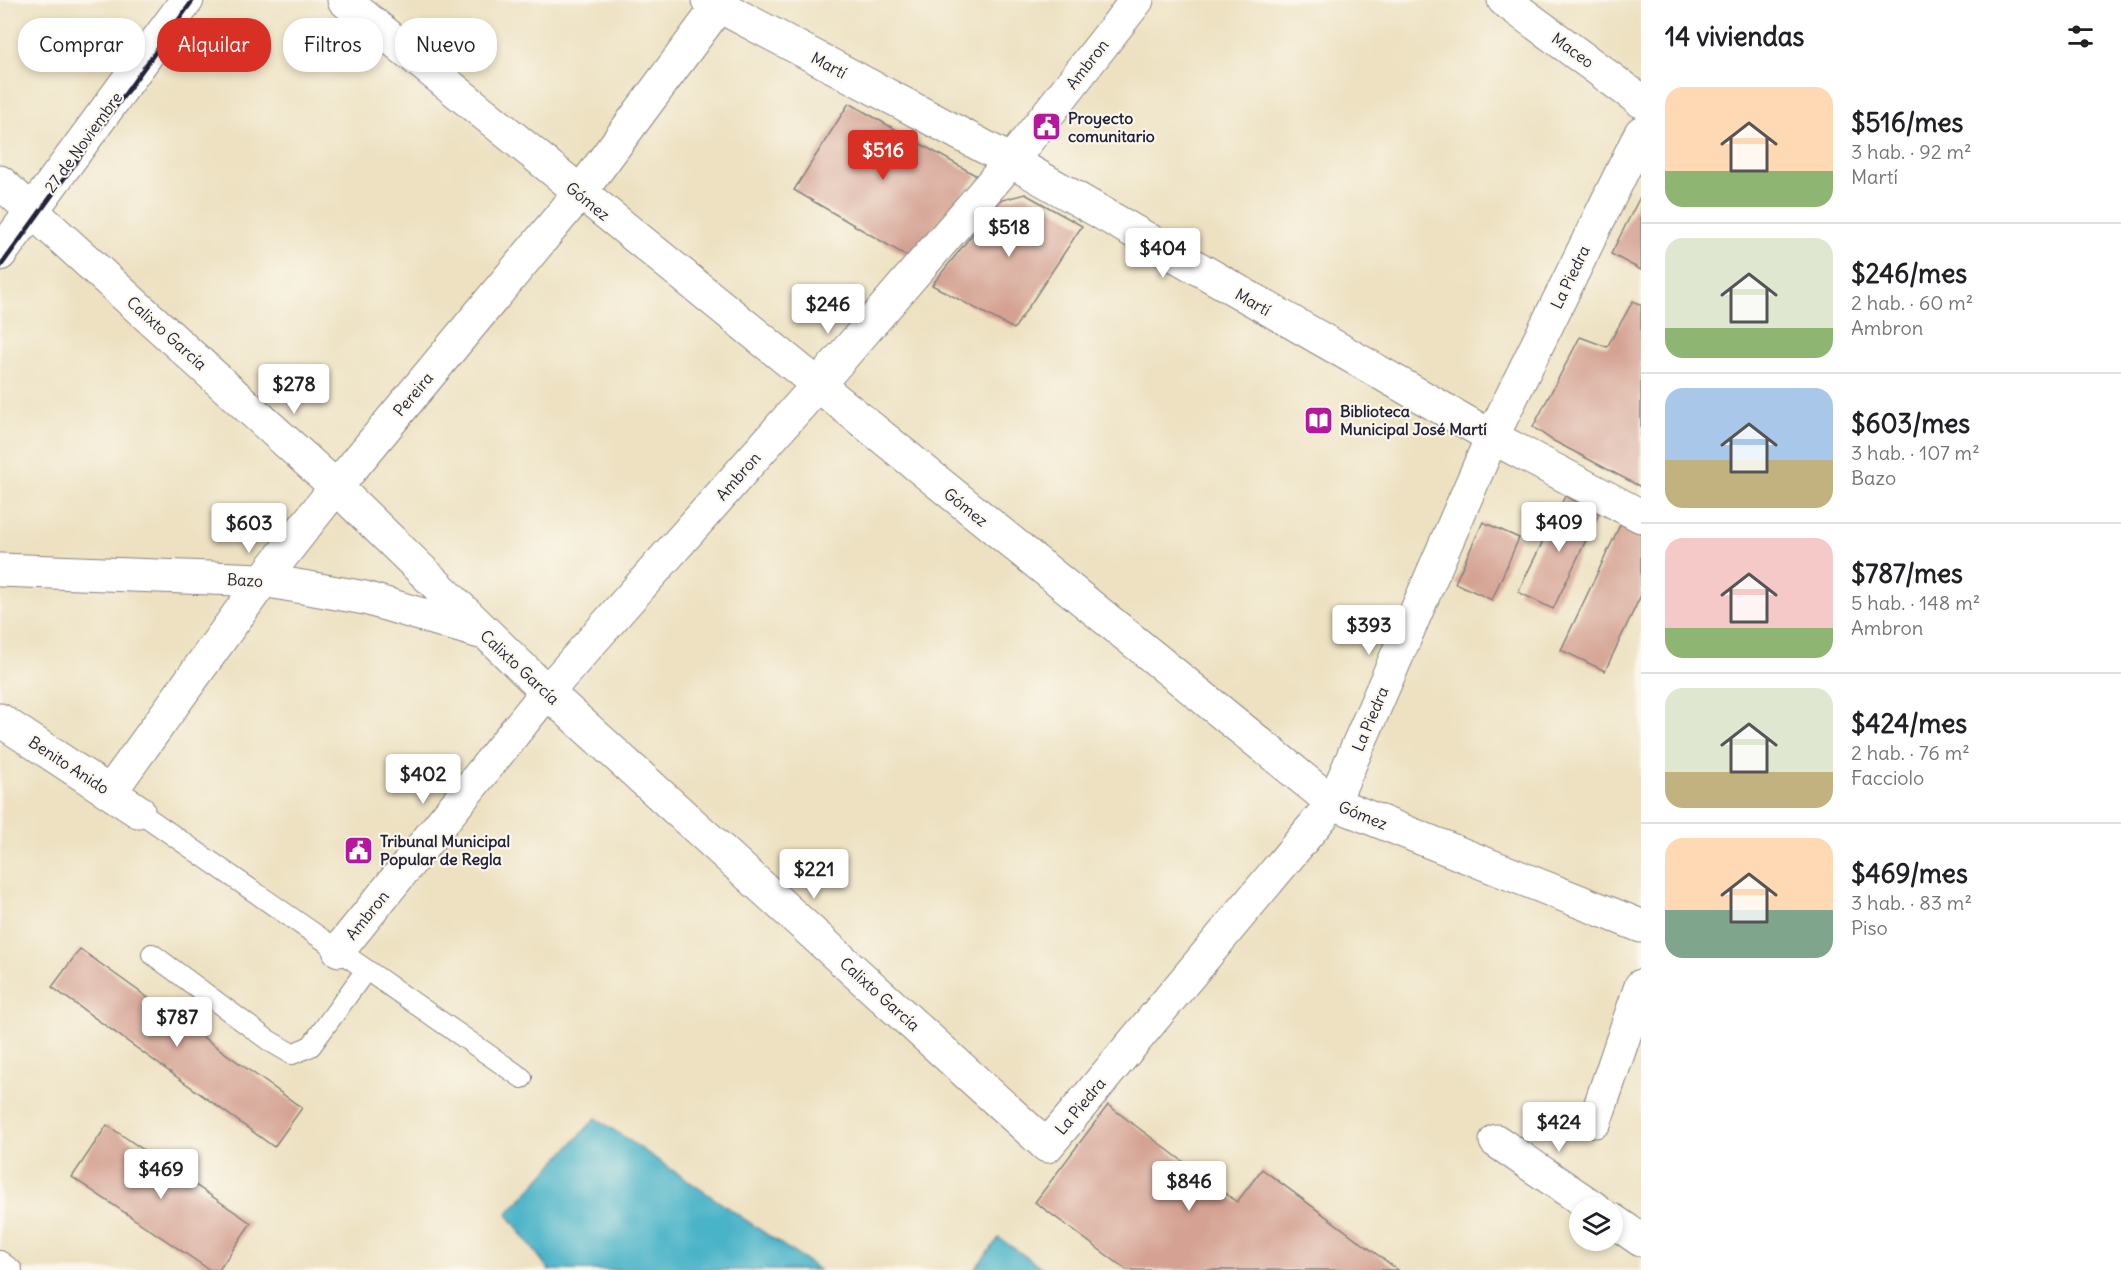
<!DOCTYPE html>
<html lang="es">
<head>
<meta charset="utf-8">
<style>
  body { margin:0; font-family:Delius,sans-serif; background:#f2f2f2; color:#202124; height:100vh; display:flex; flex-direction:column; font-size:22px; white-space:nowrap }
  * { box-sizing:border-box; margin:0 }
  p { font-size:20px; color:#757577 }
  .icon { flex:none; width:33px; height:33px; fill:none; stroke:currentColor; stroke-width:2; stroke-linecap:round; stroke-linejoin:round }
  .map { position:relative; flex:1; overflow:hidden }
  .panel { display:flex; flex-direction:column; background:#fff; width:480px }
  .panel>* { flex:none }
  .guide { position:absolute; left:18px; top:18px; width:570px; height:54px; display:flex; gap:12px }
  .buttons { position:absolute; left:1569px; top:1197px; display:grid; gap:12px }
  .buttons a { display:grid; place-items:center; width:54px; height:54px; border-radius:50%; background:#fff; box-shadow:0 3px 9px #0003; font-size:30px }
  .price { position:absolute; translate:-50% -51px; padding:0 14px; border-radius:6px; background:#fff; color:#222; font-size:20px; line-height:39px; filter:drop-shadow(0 2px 3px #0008) }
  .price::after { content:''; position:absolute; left:50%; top:36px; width:18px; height:14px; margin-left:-9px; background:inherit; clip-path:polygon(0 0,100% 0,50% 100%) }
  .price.active { background:#d93025; color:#fff }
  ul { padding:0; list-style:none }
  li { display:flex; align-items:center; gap:18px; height:150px; padding:0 24px }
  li+li { border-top:2px solid #e0e0e0 }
  li span { display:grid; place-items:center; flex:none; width:168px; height:120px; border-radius:18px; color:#555 }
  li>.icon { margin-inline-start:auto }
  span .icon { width:72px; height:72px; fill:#fffc; stroke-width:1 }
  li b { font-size:26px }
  h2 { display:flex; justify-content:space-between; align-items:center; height:72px; padding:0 24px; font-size:26px }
  .pill { padding:0 21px; border-radius:24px; background:#fff; box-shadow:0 3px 9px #0003; font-size:21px; line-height:54px }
  .pill.active { background:#d93025; color:#fff }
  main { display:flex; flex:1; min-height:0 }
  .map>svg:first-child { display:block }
</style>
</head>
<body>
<main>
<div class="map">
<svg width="1641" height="1270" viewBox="0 0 1641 1270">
  <rect width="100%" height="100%" fill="#fbf7ec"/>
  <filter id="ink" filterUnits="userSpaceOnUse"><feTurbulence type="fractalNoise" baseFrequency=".0167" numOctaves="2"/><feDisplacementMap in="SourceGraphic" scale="12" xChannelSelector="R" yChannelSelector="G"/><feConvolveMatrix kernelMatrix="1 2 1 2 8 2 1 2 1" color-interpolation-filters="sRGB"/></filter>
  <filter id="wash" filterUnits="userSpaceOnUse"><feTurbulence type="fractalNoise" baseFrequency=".008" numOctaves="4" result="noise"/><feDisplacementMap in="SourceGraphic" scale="24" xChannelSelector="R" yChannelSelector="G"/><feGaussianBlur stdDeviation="1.35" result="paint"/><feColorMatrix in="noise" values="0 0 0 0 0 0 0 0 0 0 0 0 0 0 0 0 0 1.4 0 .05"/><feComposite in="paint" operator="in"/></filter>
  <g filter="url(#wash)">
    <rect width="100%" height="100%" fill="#ede1c1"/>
    <path fill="#4ab3c8" stroke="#366a82" stroke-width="1.5" d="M596,1118L819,1270H549L507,1214Z
      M999,1238L1045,1270H974Z"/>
    <g id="blocks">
      <path fill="#d4a192" d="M849,103L977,176L910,258L794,190Z
        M1025,194L1082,226L1014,329L932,285L999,201Z
        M1641,195V270L1611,254Z
        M1633,301L1641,305V487L1552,440L1533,427L1580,337L1607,347Z
        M1565,496L1599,513L1553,609L1518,592Z
        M1483,522L1519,538L1492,600L1455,583Z
        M1621,523L1641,532V595L1605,671L1561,650Z
        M80,949L302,1108L274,1147L52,987Z
        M1108,1105L1237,1202L1262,1169L1398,1270H1127L1035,1202Z
        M107,1125L251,1223L219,1270H210L72,1177Z"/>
    </g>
  </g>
  <g filter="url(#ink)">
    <use href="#blocks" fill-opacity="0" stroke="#88827e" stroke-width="1.5"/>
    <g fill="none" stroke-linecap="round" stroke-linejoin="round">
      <defs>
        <path id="service" d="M138,811L522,1078
          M152,954L268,1040L292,1054L311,1046L366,970
          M0,1261L12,1270"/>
        <path id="minor" d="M344,0L1333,803L1641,926
          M0,182L336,487L547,692L1047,1146L1333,803L1492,437L1641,133
          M0,254L187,0
          M0,570L263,580L365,598L480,632
          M0,720L138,811
          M110,792L263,580L336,487L579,194L723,0
          M339,950L547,692L817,386L1011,161L1137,0
          M1595,1121L1641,986
          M1496,1141L1594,1208
          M1612,1220L1641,1240"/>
        <path id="secondary" d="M708,0L1011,161L1492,437L1641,516
          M1504,0L1641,101"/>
      </defs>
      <use href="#service" stroke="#88827e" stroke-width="22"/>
      <use href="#minor" stroke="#88827e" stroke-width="35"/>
      <use href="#secondary" stroke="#88827e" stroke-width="35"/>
      <use href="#service" stroke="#fff" stroke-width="20"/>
      <use href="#minor" stroke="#fff" stroke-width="33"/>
      <use href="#secondary" stroke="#fff" stroke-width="33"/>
      <path stroke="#22223b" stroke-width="4.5" d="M0,267L193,0"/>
    </g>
  </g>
  <defs>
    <symbol id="civic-square" viewBox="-11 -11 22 22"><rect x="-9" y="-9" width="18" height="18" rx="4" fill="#b5179e" stroke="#fbf7ec"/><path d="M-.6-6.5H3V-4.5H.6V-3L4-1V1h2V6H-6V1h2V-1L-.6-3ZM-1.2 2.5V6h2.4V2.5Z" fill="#fff"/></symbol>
    <symbol id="library-square" viewBox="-11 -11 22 22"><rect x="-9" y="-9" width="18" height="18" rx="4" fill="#b5179e" stroke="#fbf7ec"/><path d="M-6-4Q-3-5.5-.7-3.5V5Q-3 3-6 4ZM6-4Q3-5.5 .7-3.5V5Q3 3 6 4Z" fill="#fff"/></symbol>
  </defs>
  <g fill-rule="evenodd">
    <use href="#civic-square" x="1030" y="110" width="33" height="33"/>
    <use href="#library-square" x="1302" y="404" width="33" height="33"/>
    <use href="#civic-square" x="342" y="834" width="33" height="33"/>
  </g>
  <g text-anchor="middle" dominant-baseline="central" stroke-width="4.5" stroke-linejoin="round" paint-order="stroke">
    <g font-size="16" fill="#22223b" stroke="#fbf7ec">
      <text transform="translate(1573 50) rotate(36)">Maceo</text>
      <text transform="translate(1087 64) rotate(-52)">Ambron</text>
      <text transform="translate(829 65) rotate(28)">Martí</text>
      <text transform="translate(83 142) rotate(-54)">27 de Noviembre</text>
      <text transform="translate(588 201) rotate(39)">Gómez</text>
      <text transform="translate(1570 277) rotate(-64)">La Piedra</text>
      <text transform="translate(1253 302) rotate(30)">Martí</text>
      <text transform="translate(167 333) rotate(42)">Calixto García</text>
      <text transform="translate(413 394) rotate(-50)">Pereira</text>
      <text transform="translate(738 476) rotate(-49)">Ambron</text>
      <text transform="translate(966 507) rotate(39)">Gómez</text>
      <text transform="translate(245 580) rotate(3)">Bazo</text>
      <text transform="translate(520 667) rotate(43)">Calixto García</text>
      <text transform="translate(1370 719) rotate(-67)">La Piedra</text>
      <text transform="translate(69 765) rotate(33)">Benito Anido</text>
      <text transform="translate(1363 815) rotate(22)">Gómez</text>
      <text transform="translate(367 915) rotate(-51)">Ambron</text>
      <text transform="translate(880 994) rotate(42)">Calixto García</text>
      <text transform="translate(1080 1106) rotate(-50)">La Piedra</text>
    </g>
    <g font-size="16" font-weight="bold" fill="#22223b" stroke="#fbf7ec" text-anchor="start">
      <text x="1068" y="118">Proyecto<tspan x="1068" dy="18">comunitario</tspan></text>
      <text x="1340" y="411">Biblioteca<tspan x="1340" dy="18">Municipal José Martí</tspan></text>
      <text x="380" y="841">Tribunal Municipal<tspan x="380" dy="18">Popular de Regla</tspan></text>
    </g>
  </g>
</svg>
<div class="buttons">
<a><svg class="icon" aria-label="layers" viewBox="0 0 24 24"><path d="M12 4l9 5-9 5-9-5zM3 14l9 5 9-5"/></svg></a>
</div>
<b class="price active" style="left:883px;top:181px">$516</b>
<b class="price" style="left:1009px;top:258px">$518</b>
<b class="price" style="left:1163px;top:279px">$404</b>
<b class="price" style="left:828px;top:335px">$246</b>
<b class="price" style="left:294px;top:415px">$278</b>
<b class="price" style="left:1559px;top:553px">$409</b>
<b class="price" style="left:249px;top:554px">$603</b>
<b class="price" style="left:1369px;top:656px">$393</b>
<b class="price" style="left:423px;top:805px">$402</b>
<b class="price" style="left:814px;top:900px">$221</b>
<b class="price" style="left:177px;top:1048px">$787</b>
<b class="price" style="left:1559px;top:1153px">$424</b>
<b class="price" style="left:161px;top:1200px">$469</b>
<b class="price" style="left:1189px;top:1212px">$846</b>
<div class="guide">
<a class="pill">Comprar</a>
<a class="pill active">Alquilar</a>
<a class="pill">Filtros</a>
<a class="pill">Nuevo</a>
</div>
</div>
<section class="panel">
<h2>14 viviendas<svg class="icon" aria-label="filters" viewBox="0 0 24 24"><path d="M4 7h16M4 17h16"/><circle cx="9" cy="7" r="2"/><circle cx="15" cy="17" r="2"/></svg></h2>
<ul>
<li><span style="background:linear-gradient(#ffd9b3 70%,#8fb573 0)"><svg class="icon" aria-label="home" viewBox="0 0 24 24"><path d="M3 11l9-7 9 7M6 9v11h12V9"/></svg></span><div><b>$516/mes</b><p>3 hab. · 92 m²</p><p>Martí</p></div></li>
<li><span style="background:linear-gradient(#dfe7d0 75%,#8fb573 0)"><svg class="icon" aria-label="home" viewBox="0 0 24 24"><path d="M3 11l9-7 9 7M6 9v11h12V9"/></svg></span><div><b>$246/mes</b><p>2 hab. · 60 m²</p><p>Ambron</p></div></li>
<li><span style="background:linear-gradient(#a9c7e8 60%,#c2b280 0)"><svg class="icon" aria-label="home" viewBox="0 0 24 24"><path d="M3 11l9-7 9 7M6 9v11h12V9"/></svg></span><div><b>$603/mes</b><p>3 hab. · 107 m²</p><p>Bazo</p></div></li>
<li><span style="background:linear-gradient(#f6c9c9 75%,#8fb573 0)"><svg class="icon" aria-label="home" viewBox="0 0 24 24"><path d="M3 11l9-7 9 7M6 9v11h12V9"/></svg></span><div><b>$787/mes</b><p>5 hab. · 148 m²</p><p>Ambron</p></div></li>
<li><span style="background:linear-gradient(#dfe7d0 70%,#c2b280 0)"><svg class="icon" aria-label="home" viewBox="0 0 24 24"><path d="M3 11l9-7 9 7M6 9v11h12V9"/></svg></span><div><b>$424/mes</b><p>2 hab. · 76 m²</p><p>Facciolo</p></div></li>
<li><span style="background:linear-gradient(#ffd9b3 60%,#7fa58c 0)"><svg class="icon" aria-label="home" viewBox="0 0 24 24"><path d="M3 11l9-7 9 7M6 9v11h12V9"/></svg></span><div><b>$469/mes</b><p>3 hab. · 83 m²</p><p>Piso</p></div></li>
</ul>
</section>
</main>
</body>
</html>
